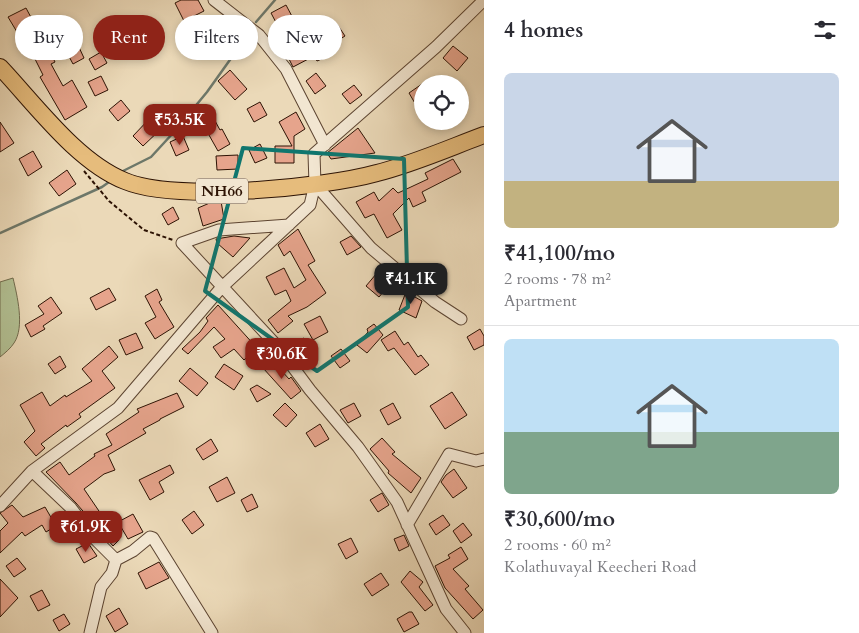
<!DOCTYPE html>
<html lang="en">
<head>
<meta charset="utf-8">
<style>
  body { margin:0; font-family:Cardo,serif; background:#f2f2f3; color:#2b2b33; height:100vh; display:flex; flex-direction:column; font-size:19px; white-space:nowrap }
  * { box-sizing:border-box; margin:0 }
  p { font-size:16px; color:#7c7c81 }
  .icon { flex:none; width:28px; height:28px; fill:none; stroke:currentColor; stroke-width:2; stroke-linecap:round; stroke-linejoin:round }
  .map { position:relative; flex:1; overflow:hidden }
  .sheet { display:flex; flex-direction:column; background:#fff; width:375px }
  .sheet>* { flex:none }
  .top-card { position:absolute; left:15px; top:15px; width:394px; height:45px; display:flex; gap:10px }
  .tools { position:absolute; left:414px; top:75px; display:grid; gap:10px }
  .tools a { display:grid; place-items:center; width:55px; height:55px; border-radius:50%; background:#fff; box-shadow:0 2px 8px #0003; font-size:25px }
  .price { position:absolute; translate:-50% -42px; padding:0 11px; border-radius:10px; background:#8f2418; color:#fff; font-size:16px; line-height:32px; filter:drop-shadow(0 1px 2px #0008) }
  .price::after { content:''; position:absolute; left:50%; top:30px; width:15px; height:11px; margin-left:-8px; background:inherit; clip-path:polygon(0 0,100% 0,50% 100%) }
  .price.active { background:#222; color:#fff }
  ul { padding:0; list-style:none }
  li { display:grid; align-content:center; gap:10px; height:265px; padding:0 20px }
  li+li { border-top:1px solid #e1e1e2 }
  li span { display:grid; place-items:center; height:155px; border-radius:8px; color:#555 }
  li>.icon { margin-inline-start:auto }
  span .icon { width:90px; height:90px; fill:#fffc; stroke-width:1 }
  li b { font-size:21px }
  h2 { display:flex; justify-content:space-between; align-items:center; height:60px; padding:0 20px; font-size:21px }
  .chip { padding:0 18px; border-radius:22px; background:#fff; box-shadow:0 2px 8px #0003; font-size:18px; line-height:45px }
  .chip.active { background:#8f2418; color:#fff }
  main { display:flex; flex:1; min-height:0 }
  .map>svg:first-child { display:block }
</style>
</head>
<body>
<main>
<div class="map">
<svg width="484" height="633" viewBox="0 0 484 633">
  <rect width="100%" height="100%" fill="#ebd9b8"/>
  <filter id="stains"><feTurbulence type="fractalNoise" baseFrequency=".004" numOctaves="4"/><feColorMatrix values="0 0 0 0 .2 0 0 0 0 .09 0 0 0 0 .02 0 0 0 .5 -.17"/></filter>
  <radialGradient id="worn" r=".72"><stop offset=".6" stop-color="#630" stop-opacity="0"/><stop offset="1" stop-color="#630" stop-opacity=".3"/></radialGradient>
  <path fill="#b2c093" stroke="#706a4c" d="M13,278C17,295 25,327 14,343C11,348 5,353 0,357V282Z"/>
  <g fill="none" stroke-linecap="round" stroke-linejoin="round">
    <path stroke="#6d7769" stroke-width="2.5" d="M256,22L275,0
      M123,171L151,157L174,132L207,92L247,36
      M0,233L102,187L109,182"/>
  </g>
  <path fill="#e6a48c" stroke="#2d1304" d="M181,0H198L204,11L184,21L175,3Z
    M286,5L295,22L280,30L271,13Z
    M26,8L34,23L17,32L8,17Z
    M302,21L317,40L329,34L327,30L337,24L345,36L329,46L333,54L317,61L314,56L293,67L286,53L306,43L294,27Z
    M77,43L84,58L73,64L65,49Z
    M47,46L55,62L51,64L63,86L72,80L87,107L65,120L40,77L43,75L32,53Z
    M453,46L468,58L457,71L443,58Z
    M101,52L107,63L95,70L89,59Z
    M230,70L247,89L235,100L218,81Z
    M316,73L326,86L315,94L306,81Z
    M101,76L108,90L95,96L88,82Z
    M422,84V101L416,105L409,93Z
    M354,85L362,95L350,104L342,94Z
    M121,100L130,111L118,121L109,110Z
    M260,102L267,115L254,122L247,109Z
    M208,108L220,130L222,129L230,144L218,151L205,128L197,133L189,117Z
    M296,112L305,129L294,136V163H275V146H292L279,122Z
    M151,117L162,128L143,146L133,136Z
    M0,122L14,143L0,152Z
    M358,128L375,153L331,159L327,153Z
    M183,136L189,150L176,156L170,142Z
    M260,144L267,158L255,163L249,150Z
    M33,151L42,167L28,176L19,159Z
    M238,155V169L217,170L216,156Z
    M453,159L461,172L422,192L426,201L413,207L409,198L393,214L402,230L387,238L374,214L365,218L356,202L374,192L379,201L393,188L398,193L428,179L425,173Z
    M67,170L76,184L59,196L49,183Z
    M221,201L224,219L203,226L198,208L212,202Z
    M173,207L179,219L168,225L162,214Z
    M298,229L315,261L308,265L326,293L307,307L288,316L293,321L278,333L268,320L291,301L286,290L275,295L266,277L284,268L294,288L306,280L290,251L284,256L278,245Z
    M234,236L250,238L233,257L217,243L216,239Z
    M351,236L361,247L347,255L340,242Z
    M382,267L395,278L379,297L366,286Z
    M109,288L116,300L96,310L90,298Z
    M157,289L162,300L159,302L174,327L155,339L145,323L156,317L145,296Z
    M406,292L422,301L416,318L399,310Z
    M51,297L62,313L43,326L45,329L31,337L25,325L44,314L38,306Z
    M218,305L257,348L244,360L234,349L221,358L213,347L225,339L214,327L188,354L182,349L200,332L208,321L206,318Z
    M320,316L328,332L313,340L304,324Z
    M374,324L383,335L367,353L357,345L368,332L367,329Z
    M480,329L484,336V345L474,350L467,337Z
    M395,331L404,345L408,342L418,357L421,355L429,365L415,375L394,348L388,351L381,340Z
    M136,333L143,348L126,355L119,340Z
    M304,338L315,359L301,366L290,344Z
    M109,346L118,357L102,371L115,388L79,414L81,417L67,427L66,425L41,444L45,448L36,456L24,442L35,431L20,405L42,392L50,406L65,395L66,397L92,381L82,369Z
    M341,349L350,361L340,368L331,356Z
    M60,356L66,367L55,374L48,364Z
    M272,360L289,379L291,377L301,391L291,399L263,368Z
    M224,364L243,376L234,390L215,377Z
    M190,368L208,383L197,396L179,381Z
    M257,385L271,394L257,402L250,389Z
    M452,392L467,415L445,429L430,406Z
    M177,393L184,407L160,419V420L143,429L146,433L108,455L115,470L104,474L84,489L101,514L96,517L119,540L113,546L76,503L46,472L60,462L69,475L95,456L94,454L112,445L106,434L139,412L137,409Z
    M285,403L297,415L286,427L273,415Z
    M354,403L361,416L348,423L340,410Z
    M393,403L401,418L388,425L380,410Z
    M320,424L329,439L315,447L306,433Z
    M382,438L395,452L392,454L421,478L411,493L388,473L389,471L370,449Z
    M211,439L218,451L203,460L196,449Z
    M170,465L174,473L159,482L164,492L150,500L139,480Z
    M454,469L467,488L453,498L441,482L446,475Z
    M227,477L235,493L217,502L209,487Z
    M382,493L389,505L378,512L370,500Z
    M252,494L258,507L247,512L241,500Z
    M12,505L23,517L45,507L56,526L46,532L42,525L25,536L22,532L0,553V531L8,523L0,513Z
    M194,511L204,525L192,534L182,520Z
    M133,514L143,532L128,539L118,522Z
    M443,515L450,525L436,535L429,524Z
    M463,523L472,535L461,543L453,531Z
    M404,535L409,546L399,551L394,539Z
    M351,538L358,552L346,559L338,544Z
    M88,543L97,556L84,563L76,549Z
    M461,547L468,559L453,569L469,586L465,589L483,610L473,619L445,588L435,566L450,558L448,555Z
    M17,558L26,569L14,577L6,566Z
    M159,562L169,578L146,589L138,573Z
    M410,571L423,582L419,587L433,605L425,611L401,582Z
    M381,573L389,585L372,596L364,584Z
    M0,579L18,598L0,617Z
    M42,590L50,605L38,611L30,596Z
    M119,608L128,624L115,632L106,616Z
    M409,612H412L419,624L404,632L397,619Z
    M64,614L70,624L59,631L53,620Z"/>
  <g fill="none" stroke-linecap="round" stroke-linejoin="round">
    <defs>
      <path id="minor" d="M214,0L259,35L286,69L325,145
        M315,184L371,248L435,302L461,319
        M289,225L219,230L182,243L278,347L310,390L358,447L397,502L446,609L465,633
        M32,471L71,508L94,538L116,560L112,573L101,587L90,633
        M0,506L32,471L118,408L221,288L310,205L315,184L314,154L436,47L484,0
        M407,525L449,454L476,461L484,459
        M116,560L133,551L150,537L153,538L212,633"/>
      <path id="highway" d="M0,67C35,104 77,162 125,181C175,202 323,188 377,173C413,164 449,148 484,135"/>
    </defs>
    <use href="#minor" stroke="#5c4431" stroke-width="13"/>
    <use href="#highway" stroke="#2d1304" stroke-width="18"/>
    <path stroke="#2d1304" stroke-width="2" stroke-dasharray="4 2.5" stroke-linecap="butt" d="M84,171L109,201L144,230L173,240"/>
    <use href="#minor" stroke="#f2e6d1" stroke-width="11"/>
    <use href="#highway" stroke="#e6bc7c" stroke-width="16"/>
  </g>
  <path fill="none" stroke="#0f766e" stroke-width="4" stroke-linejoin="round" d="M243,148L404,159L408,307L317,371L205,291Z"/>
  <g text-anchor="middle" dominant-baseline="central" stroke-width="4.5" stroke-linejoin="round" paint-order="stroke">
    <rect fill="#f2e6d1" stroke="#685242" stroke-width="1" x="196" y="178.5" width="52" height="25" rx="4"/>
    <g font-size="15" font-weight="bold" fill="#2d1304">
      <text x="222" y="191">NH66</text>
    </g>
  </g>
  <rect width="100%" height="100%" filter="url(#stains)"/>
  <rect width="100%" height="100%" fill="url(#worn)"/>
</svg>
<div class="tools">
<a><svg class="icon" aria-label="locate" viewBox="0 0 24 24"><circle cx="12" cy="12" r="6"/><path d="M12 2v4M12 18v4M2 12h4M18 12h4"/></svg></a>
</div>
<b class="price" style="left:180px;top:146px">₹53.5K</b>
<b class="price active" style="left:411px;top:305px">₹41.1K</b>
<b class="price" style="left:282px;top:380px">₹30.6K</b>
<b class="price" style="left:86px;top:553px">₹61.9K</b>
<div class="top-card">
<a class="chip">Buy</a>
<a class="chip active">Rent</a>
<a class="chip">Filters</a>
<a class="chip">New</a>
</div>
</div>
<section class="sheet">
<h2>4 homes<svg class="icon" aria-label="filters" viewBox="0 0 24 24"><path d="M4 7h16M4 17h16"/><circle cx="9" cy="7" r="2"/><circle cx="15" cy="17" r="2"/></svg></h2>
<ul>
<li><span style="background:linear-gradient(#c9d6e8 70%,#c2b280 0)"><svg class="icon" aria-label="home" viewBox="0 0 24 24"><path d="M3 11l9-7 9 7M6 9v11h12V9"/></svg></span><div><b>₹41,100/mo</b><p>2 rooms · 78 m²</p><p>Apartment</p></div></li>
<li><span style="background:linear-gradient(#bfe0f5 60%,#7fa58c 0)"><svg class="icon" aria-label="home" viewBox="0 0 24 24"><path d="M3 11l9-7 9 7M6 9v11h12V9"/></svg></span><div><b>₹30,600/mo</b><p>2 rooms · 60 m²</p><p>Kolathuvayal Keecheri Road</p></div></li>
</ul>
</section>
</main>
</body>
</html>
